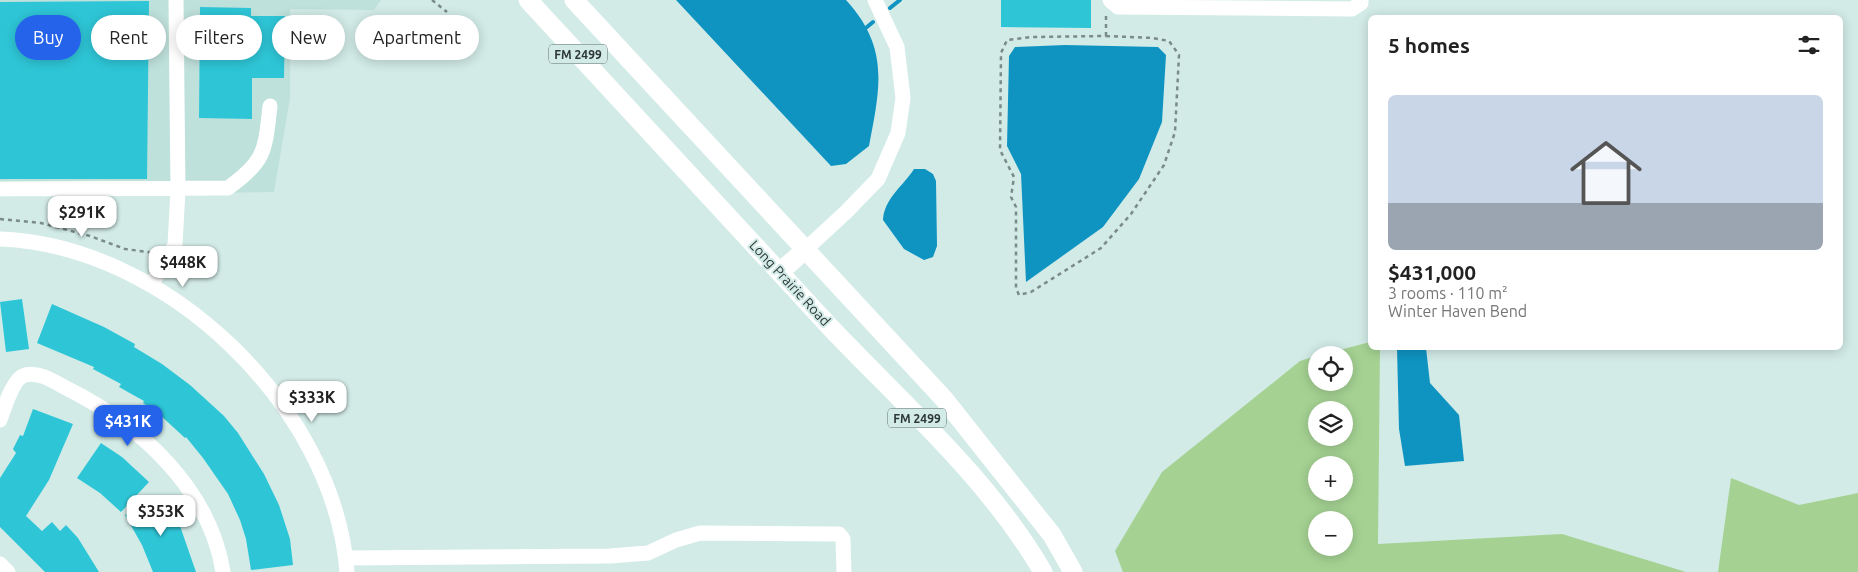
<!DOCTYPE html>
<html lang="en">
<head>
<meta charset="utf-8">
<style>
  body { margin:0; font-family:Ubuntu,sans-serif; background:#f2f2f2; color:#222; height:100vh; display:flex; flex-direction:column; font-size:19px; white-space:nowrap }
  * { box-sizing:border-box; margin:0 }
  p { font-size:16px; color:#767676 }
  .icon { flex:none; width:28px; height:28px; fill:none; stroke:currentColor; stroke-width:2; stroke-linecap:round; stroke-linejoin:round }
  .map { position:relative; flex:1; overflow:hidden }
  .sheet { position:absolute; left:1368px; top:15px; width:475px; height:335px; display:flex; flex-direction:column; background:#fff; border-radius:8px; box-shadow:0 2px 12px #0003 }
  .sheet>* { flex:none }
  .banner { position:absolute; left:15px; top:15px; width:475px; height:45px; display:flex; gap:10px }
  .tools { position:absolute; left:1308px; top:346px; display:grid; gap:10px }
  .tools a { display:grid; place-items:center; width:45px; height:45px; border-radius:50%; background:#fff; box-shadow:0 2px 12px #0003; font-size:25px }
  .price { position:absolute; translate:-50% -42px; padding:0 11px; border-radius:10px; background:#fff; color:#222; font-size:16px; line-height:32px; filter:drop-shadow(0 1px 2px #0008) }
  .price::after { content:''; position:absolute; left:50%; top:30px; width:15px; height:11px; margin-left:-8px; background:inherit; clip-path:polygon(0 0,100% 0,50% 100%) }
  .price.current { background:#2563eb; color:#fff }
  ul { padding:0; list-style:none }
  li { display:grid; align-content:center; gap:10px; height:265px; padding:0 20px }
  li+li { border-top:1px solid #e0e0e0 }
  li span { display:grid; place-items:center; height:155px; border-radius:8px; color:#555 }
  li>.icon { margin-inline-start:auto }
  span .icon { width:90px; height:90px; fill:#fffc; stroke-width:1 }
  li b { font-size:21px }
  h2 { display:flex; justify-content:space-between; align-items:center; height:60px; padding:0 20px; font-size:21px }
  .chip { padding:0 18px; border-radius:22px; background:#fff; box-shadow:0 2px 12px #0003; font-size:18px; line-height:45px }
  .chip.current { background:#2563eb; color:#fff }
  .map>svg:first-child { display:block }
</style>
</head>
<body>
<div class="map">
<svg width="1858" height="572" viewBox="0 0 1858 572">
  <rect width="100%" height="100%" fill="#d2ebe7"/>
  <path fill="#bfe1db" d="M0,0H381L374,10L290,9V98L274,192L0,197Z"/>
  <path fill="#a5d293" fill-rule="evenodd" d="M1370,342V348H1380L1378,544L1562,534L1686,572H1123L1115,551L1162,472L1300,361L1316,356V382H1344V355H1321ZM1316,410H1344V438H1316ZM1316,465H1344V492H1316ZM1316,520H1344V548H1316Z
    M1731,478L1799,505L1858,493V572H1718Z"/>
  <path fill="#0f94c2" d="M676,0H846C890,48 880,88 869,146L846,164L831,166Z
    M1065,45L1158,47L1166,55L1162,122L1139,179L1103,227L1026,282L1021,174L1007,146L1009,56L1015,47Z
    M914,169H925L933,174L936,181L937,246L933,257L924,260L904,249L883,220C884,199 903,186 914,169Z
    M1397,348H1426L1430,383L1459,415L1464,461L1405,466L1399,429Z"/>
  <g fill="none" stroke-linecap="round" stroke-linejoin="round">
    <path stroke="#0f94c2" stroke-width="4" d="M890,8L900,0
      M867,27L873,22"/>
  </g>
  <path fill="#2ec6d7" d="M1001,0H1091V28L1001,27Z
    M149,1L147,179H0V2Z
    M200,7L251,8V16H285L284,78H252V119L199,118Z
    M22,299L29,349L6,352L0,302Z
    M52,304L104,327L135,344L134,347L162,364L190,385L224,416L238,433L264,474L279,505L290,539L293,565L251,570L246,539L240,520L228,494L203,458L186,437L185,438L159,414L143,403L144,401L119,387L121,384L93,369L94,367L37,343Z
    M33,409L73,424L49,480L26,516L42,531L52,522L60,531L66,525L78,538L99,572H45L0,527V478L16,453L13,449L20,435L23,436Z
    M101,443L122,457L149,482L121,512L100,493L77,478Z
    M162,495L180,526L196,572H153L142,545L125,515Z"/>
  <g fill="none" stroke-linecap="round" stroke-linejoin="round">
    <path stroke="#7a8b88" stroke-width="2.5" stroke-dasharray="4 4" stroke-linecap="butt" d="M432,0L447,12
      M1106,36L1153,38L1169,41L1179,55L1175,132L1164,165L1131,214L1101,248L1031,292L1019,295L1016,288V207L1011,197L1014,177L1000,150L1001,53L1007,40L1032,37Z
      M1106,36V15
      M0,219L41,223L90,236L125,249L156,253"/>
    <path stroke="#fff" stroke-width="15" d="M1110,0L1118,7L1352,9L1361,3V0
      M0,189L228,188C266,161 265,150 270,106
      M0,239C166,245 334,406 347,572
      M806,249L846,212L878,179L898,133L903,98L897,47L875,0
      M151,285L175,245L178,190L176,0
      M0,420C4,409 13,378 25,375C40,371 56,383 68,389C140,425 210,489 223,572
      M346,558L610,556L648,553L676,540L700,533L839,534L843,539L844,572
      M0,564L8,572"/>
    <path stroke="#fff" stroke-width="19" d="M528,0C629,109 729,219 830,327C904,405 989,479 1043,572
      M574,0L944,399L1052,535L1073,572
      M780,272L806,249"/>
  </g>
  <g text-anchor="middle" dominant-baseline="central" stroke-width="4" stroke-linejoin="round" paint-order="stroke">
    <g fill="#d2ebe7" stroke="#5e6d6a" stroke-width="1">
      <rect x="549" y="44.5" width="58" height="19" rx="4"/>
      <rect x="888" y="408.5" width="58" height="19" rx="4"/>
    </g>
    <g font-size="12" font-weight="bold" fill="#2d3735">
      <text x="578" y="54">FM 2499</text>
      <text x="917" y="418">FM 2499</text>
    </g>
    <g font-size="14" fill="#2d3735" stroke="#d2ebe7">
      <text transform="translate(790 283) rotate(47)">Long Prairie Road</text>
    </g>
  </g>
</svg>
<div class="tools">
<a><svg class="icon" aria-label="locate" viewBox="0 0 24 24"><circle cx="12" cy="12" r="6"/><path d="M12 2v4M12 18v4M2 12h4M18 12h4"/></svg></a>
<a><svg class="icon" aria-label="layers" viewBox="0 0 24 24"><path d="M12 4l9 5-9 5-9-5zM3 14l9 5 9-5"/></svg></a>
<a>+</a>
<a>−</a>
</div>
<b class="price" style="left:82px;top:238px">$291K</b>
<b class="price" style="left:183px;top:288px">$448K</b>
<b class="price" style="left:312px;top:423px">$333K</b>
<b class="price current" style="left:128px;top:447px">$431K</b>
<b class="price" style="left:161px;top:537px">$353K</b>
<div class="banner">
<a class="chip current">Buy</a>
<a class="chip">Rent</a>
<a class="chip">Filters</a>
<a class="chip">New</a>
<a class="chip">Apartment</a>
</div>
<section class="sheet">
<h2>5 homes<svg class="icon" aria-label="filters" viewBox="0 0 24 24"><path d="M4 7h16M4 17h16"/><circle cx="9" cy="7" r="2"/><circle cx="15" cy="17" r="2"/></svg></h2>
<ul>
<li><span style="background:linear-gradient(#c9d6e8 70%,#9aa5b1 0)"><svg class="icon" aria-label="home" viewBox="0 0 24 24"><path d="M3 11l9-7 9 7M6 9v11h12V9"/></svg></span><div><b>$431,000</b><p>3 rooms · 110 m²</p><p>Winter Haven Bend</p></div></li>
</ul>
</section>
</div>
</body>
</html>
